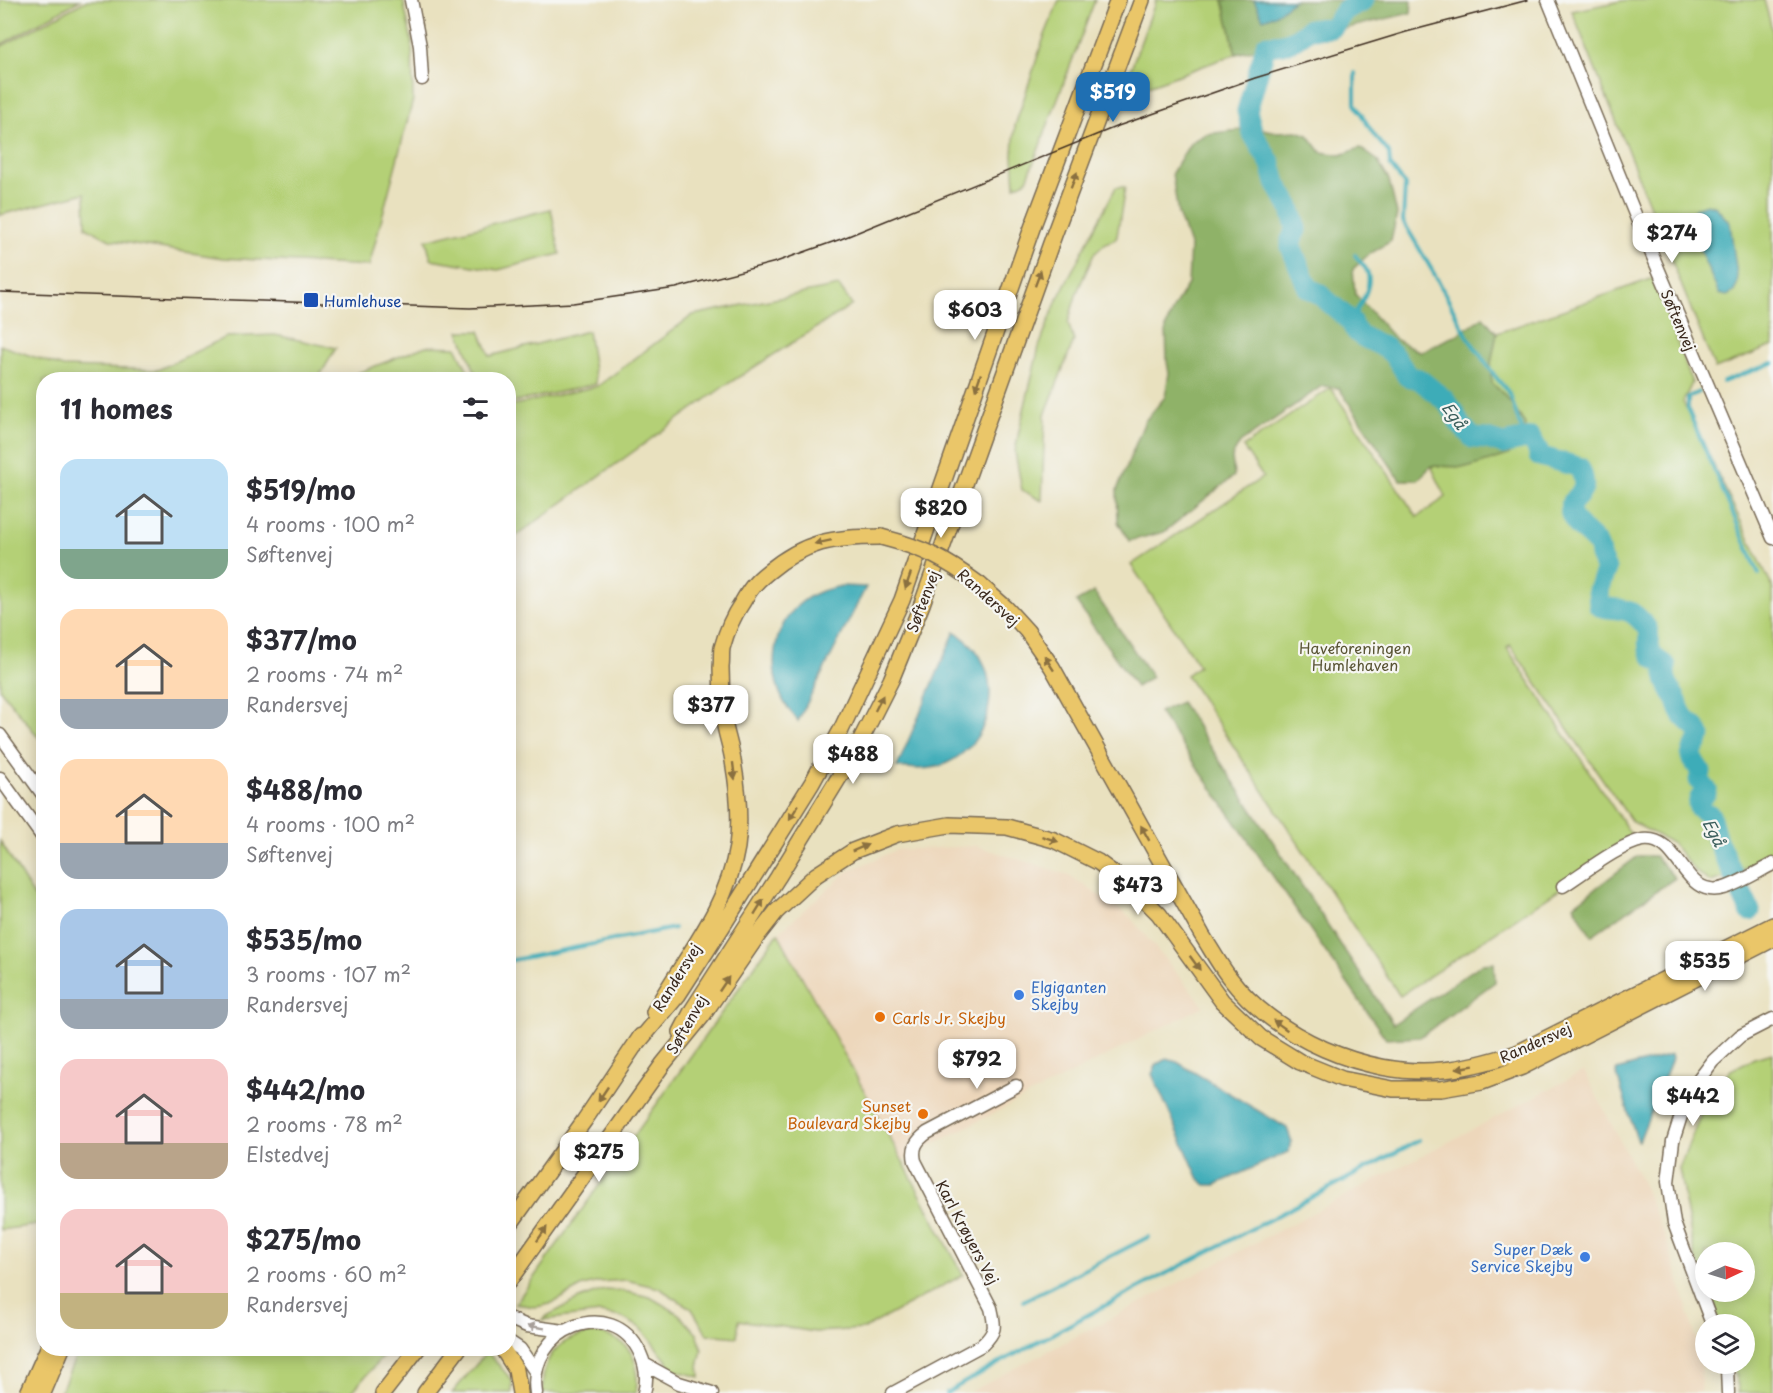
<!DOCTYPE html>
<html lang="en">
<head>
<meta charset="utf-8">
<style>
  body { margin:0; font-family:"Playpen Sans",sans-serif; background:#f2f2f3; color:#2b2b33; height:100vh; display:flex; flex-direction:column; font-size:22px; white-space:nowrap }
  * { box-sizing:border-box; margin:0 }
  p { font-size:20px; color:#7c7c81 }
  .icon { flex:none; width:33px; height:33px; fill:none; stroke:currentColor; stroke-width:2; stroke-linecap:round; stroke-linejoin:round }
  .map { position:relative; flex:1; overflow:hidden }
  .drawer { position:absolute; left:36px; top:372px; width:480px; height:984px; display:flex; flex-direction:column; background:#fff; border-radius:24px; box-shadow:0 3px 15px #0003 }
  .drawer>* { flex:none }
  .needle { width:39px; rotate:86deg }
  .buttons { position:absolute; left:1695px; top:1242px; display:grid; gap:12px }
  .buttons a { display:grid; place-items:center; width:60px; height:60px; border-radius:50%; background:#fff; box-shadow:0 3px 15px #0003; font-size:30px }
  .price { position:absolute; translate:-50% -51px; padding:0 14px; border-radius:12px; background:#fff; color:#222; font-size:20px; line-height:39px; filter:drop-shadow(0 2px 3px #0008) }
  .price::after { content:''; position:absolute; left:50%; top:36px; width:18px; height:14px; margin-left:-9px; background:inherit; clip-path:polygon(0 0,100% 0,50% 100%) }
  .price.active { background:#1f6fb2; color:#fff }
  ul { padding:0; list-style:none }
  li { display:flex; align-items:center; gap:18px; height:150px; padding:0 24px }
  li span { display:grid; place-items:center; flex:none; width:168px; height:120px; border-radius:18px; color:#555 }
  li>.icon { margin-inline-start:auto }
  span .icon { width:72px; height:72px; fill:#fffc; stroke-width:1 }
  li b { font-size:26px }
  h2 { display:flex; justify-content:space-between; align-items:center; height:72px; padding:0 24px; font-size:26px }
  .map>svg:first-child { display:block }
</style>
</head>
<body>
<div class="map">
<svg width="1773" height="1393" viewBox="0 0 1773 1393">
  <rect width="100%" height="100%" fill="#f6f6f2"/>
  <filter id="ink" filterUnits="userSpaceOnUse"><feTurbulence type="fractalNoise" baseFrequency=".0167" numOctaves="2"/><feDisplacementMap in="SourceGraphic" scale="12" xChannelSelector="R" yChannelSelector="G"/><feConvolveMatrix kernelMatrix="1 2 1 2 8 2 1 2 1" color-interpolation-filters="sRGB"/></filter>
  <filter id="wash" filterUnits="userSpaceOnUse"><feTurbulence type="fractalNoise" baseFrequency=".008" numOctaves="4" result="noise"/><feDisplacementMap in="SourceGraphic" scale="24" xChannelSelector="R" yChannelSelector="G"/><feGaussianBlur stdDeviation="1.35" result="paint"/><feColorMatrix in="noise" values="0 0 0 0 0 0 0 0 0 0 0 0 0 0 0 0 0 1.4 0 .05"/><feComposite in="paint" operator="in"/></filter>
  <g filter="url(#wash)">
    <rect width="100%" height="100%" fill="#e9e1bf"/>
    <path fill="#edd7bb" d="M977,846L1069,875L1129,916L1204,1006L902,1160L778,933L847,872L896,850Z
      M1584,1071L1644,1187L1669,1247L1695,1335L1702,1366L1700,1393H968Z"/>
    <path fill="#b4d076" stroke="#787d4a" stroke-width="1.5" d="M0,0H80L0,45Z
      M87,0H403L412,42L413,100L369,266L223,258L110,240L86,227L85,193L0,215V47Z
      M1059,0H1095L1027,180L1015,186L1013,155L1015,126L1043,40Z
      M1156,0H1223L1236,54L1121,96Z
      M1626,0H1764L1773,32V346L1715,369L1572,11Z
      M1116,187H1125L1117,236L1116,239L1106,243L1094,254L1077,292L1068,323L1074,340L1045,415L1042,501L1022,490L1015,452L1019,431L1039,347L1057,300Z
      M551,209L560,254L498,270L431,259L426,240Z
      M1654,278L1692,383L1683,402L1773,588V855L1727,877L1710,882L1695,871L1672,843L1632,822L1510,645L1507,648L1634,839L1400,996L1186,675L1199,666L1131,565L1263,477L1243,447L1331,388L1417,517L1446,497L1431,466L1470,467L1508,399L1492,383L1490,368L1497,333Z
      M839,286L852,305L726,385L509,541V406L598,386L693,315Z
      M459,331H480L490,356L588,331L596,384L509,403L508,380L478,379Z
      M275,335L336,348L318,379L44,380L43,743L0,689V345L63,367L158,370L226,337Z
      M426,346L456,347L472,379H351L355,374Z
      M0,841L43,911V1224L0,1230Z
      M778,933L902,1160L963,1275L864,1329L815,1332L739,1320L737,1337L707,1334L692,1309L659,1288L626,1280L599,1282L583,1286L550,1304L536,1307L515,1304Z
      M1773,1053V1393H1738L1739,1390L1732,1364H1744V1324H1720L1708,1292H1744V1252H1706L1705,1285L1695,1257L1679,1169L1705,1103L1729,1071L1754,1058Z
      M604,1290L623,1291L650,1297L679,1314L698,1335L702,1350L699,1362L700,1377L674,1370L641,1328L621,1317L600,1313L542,1320L545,1317L579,1299Z
      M599,1333C633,1342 640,1360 636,1393H543C540,1354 562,1335 599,1333Z
      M79,1349V1348L389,1349L351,1393H60Z
      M487,1352L512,1380V1393H452Z"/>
    <path fill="#8fb267" stroke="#656e42" stroke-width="1.5" d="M1223,0H1412L1411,13L1236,54Z
      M1257,128L1277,132L1297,131L1308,135L1321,152L1341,155L1360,148L1377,160L1389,180L1397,214L1391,241L1368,255L1353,269L1355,294L1395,339L1420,352L1458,334L1483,317L1497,333L1490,368L1492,383L1508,399L1525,424L1524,440L1508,455L1470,467L1431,466L1418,480H1400L1339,388L1322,386L1240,443L1232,457L1234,476L1164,532L1129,541L1118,522L1117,490L1145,421L1165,397L1169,373L1167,362L1166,327L1174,307L1188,284L1190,245L1178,214L1172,173L1191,142L1206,134Z
      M1094,592L1152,677L1136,687L1076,602Z
      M1181,702L1393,1024L1482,964L1494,963L1495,982L1420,1037L1386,1039L1159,712Z
      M1638,856H1655L1675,878L1591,936L1574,905Z"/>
    <path fill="#3cacb8" stroke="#3c6b6b" stroke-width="1.5" d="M1254,0H1294L1275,15L1263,19Z
      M1707,204L1716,207L1730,223L1738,282L1734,292L1727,296L1719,294L1687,221C1691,210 1696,207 1707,204Z
      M841,586L866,587L798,721C793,714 785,706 782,698C764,660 777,609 819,592C826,589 834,588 841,586Z
      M955,631C961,637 970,642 975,649C1004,686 989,744 947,763C931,771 914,769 897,767Z
      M1671,1055L1672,1059L1639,1141L1637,1140L1616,1072L1617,1070Z
      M1166,1059L1177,1062L1287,1128L1292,1142L1288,1152L1215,1185H1206L1199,1179L1152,1074L1157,1064Z"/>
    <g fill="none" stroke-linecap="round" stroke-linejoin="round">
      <path stroke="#3cacb8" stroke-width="4" d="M1355,73V104L1374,135L1389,153L1390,165L1405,185L1403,221L1436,277L1469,339L1495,376L1510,394L1519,423L1527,439
        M1351,321C1358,306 1374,288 1367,271C1364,265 1358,260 1355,255
        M1723,382L1773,363
        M1699,392L1688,397V410L1759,574
        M508,961L674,928
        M1023,1301L1148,1237
        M946,1393C1101,1304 1262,1226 1419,1140"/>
      <path stroke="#3cacb8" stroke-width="21" d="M1364,0L1361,3L1345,10L1335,24L1331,28L1309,29C1296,41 1285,46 1266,45L1247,111L1253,134L1271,164L1276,183L1290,207L1297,230L1291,240V247L1308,288L1318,293L1351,321C1355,339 1374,340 1387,349C1396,356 1402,366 1407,376L1419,379L1445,400L1453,410L1459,423L1473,438L1487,439L1503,444L1531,438L1538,450L1539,456L1579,467C1595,499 1565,495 1571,514C1576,528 1588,533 1596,543C1600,548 1599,550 1600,556C1601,560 1604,565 1606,569L1598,590L1599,606C1609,610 1621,607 1632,613C1637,616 1646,625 1648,631C1650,637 1647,644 1649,650C1652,658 1660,661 1666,666C1662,679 1671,690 1677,701C1679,707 1680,713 1685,718C1689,723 1699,728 1700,736C1700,743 1691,749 1691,757L1701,772L1699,780L1707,790L1705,794L1700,798L1698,804L1699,808L1710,815L1717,840L1750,911"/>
    </g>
  </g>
  <g filter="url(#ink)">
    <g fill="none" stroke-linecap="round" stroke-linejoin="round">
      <defs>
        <path id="minor" d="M411,0L420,46L422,79
          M1548,0L1639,224L1773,538
          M0,735L44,796
          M0,778L44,839
          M1563,886C1582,874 1622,843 1643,840C1681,835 1682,900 1724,888C1738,884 1759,871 1773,864
          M508,1318L527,1326L564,1331
          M1712,1324L1674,1223L1668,1182L1673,1141L1688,1094L1713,1061L1740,1036L1773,1019
          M508,1341L520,1349L535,1371
          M1726,1364L1727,1368L1728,1393
          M646,1365L679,1383L712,1393
          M536,1393C526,1328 613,1294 640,1353C646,1366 648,1379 644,1393
          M893,1393L982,1345C997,1331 995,1326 991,1308L915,1161C912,1148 916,1141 927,1133L1016,1086"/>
        <path id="major" d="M980,585L1006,608L1027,631L1052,667L1202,935C1211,949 1219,964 1229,977C1274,1037 1367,1078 1442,1070C1468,1068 1492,1061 1517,1053L1773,925
          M654,1012C684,958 727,910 737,847C741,819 738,789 733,761C731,747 726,734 724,721C722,703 721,685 721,667C722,661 721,654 722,648C726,633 733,616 742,603C750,589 755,582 768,572C805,541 834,537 881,537
          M681,1032L693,1009L778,877L854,753L891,680L922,604L1054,235L1142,0
          M636,1045L678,995L722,927L812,783L841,730L902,600L1032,228L1118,0
          M508,1227L584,1121L641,1036
          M508,1282L663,1064L703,1015L758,935L776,912L816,875L853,851L897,834L949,825L1007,827L1054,840L1098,862L1132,887L1159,914L1222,1001L1261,1038L1300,1062L1342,1079L1393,1089H1441L1482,1082L1522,1067L1773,939
          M502,1348L516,1370L520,1393
          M28,1393L48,1348
          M43,1393L62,1348
          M383,1393L418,1348
          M425,1393L459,1348"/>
      </defs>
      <use href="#minor" stroke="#786a56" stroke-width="15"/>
      <use href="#major" stroke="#786a56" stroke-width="18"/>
      <use href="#minor" stroke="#fff" stroke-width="12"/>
      <use href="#major" stroke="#eac669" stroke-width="15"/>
      <path stroke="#3b2a1e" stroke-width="1.5" d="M0,292L470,308L573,303L676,288L776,262L841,239L1118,126L1255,78L1406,32L1528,0"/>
      <defs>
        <path id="major-bridge" d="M881,537C924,548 945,559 980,585"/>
      </defs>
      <use href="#major-bridge" stroke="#786a56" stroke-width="18" stroke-linecap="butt"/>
      <use href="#major-bridge" stroke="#eac669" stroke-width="15"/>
    </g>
    <defs><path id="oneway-solid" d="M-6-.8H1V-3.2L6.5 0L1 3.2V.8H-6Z" transform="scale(1.5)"/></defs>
    <g fill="#8a7040">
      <use href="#oneway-solid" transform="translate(1074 180) rotate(-69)"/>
      <use href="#oneway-solid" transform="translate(1038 278) rotate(-70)"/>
      <use href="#oneway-solid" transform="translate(978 382) rotate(109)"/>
      <use href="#oneway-solid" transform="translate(823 542) rotate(168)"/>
      <use href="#oneway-solid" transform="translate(908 581) rotate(109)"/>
      <use href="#oneway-solid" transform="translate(1049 663) rotate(-123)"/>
      <use href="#oneway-solid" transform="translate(879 703) rotate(-63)"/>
      <use href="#oneway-solid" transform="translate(734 771) rotate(83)"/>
      <use href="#oneway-solid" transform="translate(794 812) rotate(122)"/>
      <use href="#oneway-solid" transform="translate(1145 833) rotate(-119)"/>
      <use href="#oneway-solid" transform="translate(1050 839) rotate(18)"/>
      <use href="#oneway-solid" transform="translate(860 848) rotate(-23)"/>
      <use href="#oneway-solid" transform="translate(759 907) rotate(-58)"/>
      <use href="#oneway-solid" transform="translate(1195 963) rotate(54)"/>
      <use href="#oneway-solid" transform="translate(724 984) rotate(-56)"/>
      <use href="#oneway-solid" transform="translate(1280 1025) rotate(-145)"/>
      <use href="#oneway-solid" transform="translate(1465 1067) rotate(171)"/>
      <use href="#oneway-solid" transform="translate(603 1094) rotate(124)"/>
      <use href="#oneway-solid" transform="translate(542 1234) rotate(-55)"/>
    </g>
    <use fill="#a79f9a" href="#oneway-solid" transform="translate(536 1327) rotate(-171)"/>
  </g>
  <rect fill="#1a4fb4" stroke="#f6f6f2" stroke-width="2" x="303" y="292" width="16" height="16" rx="3"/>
  <g fill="#3f7fe0" stroke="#f6f6f2" stroke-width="2">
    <circle cx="1019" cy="995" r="6"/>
    <circle cx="1585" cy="1257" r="6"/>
  </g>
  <g fill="#e8710a" stroke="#f6f6f2" stroke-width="2">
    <circle cx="880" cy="1017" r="6"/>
    <circle cx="923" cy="1114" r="6"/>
  </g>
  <g text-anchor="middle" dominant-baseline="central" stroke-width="4.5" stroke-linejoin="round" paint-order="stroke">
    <g font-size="15" fill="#164399" stroke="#f6f6f2" text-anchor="start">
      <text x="324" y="300">Humlehuse</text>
    </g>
    <g font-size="15" fill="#3b2a1e" stroke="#f6f6f2">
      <text transform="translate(1679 320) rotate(67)">Søftenvej</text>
      <text transform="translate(989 597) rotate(42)">Randersvej</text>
      <text transform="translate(922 601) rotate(-69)">Søftenvej</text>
      <text transform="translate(676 977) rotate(-58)">Randersvej</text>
      <text transform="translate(686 1024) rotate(-60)">Søftenvej</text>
      <text transform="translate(1535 1042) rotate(-24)">Randersvej</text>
      <text transform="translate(968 1232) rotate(62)">Karl Krøyers Vej</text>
    </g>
    <g font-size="15" fill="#595434" stroke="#f6f6f2">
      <text x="1355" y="647">Haveforeningen<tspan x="1355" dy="17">Humlehaven</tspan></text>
    </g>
    <g font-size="15" fill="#366cbe" stroke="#f6f6f2" text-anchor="start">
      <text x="1031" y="986">Elgiganten<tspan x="1031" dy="17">Skejby</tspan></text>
      <text x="1573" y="1248" text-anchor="end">Super Dæk<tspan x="1573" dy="17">Service Skejby</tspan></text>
    </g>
    <g font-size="15" fill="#c56008" stroke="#f6f6f2" text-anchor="start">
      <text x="892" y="1017">Carls Jr. Skejby</text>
      <text x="911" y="1105" text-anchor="end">Sunset<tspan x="911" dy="17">Boulevard Skejby</tspan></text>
    </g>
    <g font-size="16" font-style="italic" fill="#3b5e5c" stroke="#f6f6f2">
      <text transform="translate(1455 415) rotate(54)">Egå</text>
      <text transform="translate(1715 832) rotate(63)">Egå</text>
    </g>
  </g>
</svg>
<div class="buttons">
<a><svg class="needle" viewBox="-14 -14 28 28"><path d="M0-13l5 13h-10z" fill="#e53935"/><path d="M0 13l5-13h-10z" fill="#7c7c81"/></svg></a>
<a><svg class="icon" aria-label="layers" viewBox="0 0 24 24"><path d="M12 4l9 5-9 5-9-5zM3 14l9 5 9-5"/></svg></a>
</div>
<b class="price active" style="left:1113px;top:123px">$519</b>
<b class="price" style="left:1672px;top:264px">$274</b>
<b class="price" style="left:975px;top:341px">$603</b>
<b class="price" style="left:941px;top:539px">$820</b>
<b class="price" style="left:711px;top:736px">$377</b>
<b class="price" style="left:853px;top:785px">$488</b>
<b class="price" style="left:1138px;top:916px">$473</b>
<b class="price" style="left:1705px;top:992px">$535</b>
<b class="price" style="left:977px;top:1090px">$792</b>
<b class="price" style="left:1693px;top:1127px">$442</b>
<b class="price" style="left:599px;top:1183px">$275</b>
<section class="drawer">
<h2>11 homes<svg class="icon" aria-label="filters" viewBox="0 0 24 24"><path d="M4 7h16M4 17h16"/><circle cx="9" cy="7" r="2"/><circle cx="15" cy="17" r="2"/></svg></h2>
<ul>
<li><span style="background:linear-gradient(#bfe0f5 75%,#7fa58c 0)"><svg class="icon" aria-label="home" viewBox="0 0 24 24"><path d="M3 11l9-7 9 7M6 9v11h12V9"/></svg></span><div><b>$519/mo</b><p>4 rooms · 100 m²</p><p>Søftenvej</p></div></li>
<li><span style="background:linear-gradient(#ffd9b3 75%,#9aa5b1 0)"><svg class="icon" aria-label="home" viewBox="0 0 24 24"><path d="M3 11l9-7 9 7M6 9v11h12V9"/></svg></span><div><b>$377/mo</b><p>2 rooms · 74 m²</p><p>Randersvej</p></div></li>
<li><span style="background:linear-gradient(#ffd9b3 70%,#9aa5b1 0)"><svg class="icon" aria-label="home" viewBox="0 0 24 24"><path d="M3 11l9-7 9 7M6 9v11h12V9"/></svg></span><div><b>$488/mo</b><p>4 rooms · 100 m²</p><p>Søftenvej</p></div></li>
<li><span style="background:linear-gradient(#a9c7e8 75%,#9aa5b1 0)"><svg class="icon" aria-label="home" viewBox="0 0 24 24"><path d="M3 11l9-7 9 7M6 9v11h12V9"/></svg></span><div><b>$535/mo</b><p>3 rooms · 107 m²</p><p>Randersvej</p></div></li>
<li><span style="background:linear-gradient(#f6c9c9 70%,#b9a48a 0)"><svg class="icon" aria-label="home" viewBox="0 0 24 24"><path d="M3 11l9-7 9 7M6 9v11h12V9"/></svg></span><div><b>$442/mo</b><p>2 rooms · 78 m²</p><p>Elstedvej</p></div></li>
<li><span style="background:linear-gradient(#f6c9c9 70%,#c2b280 0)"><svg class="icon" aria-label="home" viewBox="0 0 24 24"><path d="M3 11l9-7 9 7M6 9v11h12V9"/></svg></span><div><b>$275/mo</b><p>2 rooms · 60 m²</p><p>Randersvej</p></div></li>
</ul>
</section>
</div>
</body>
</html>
